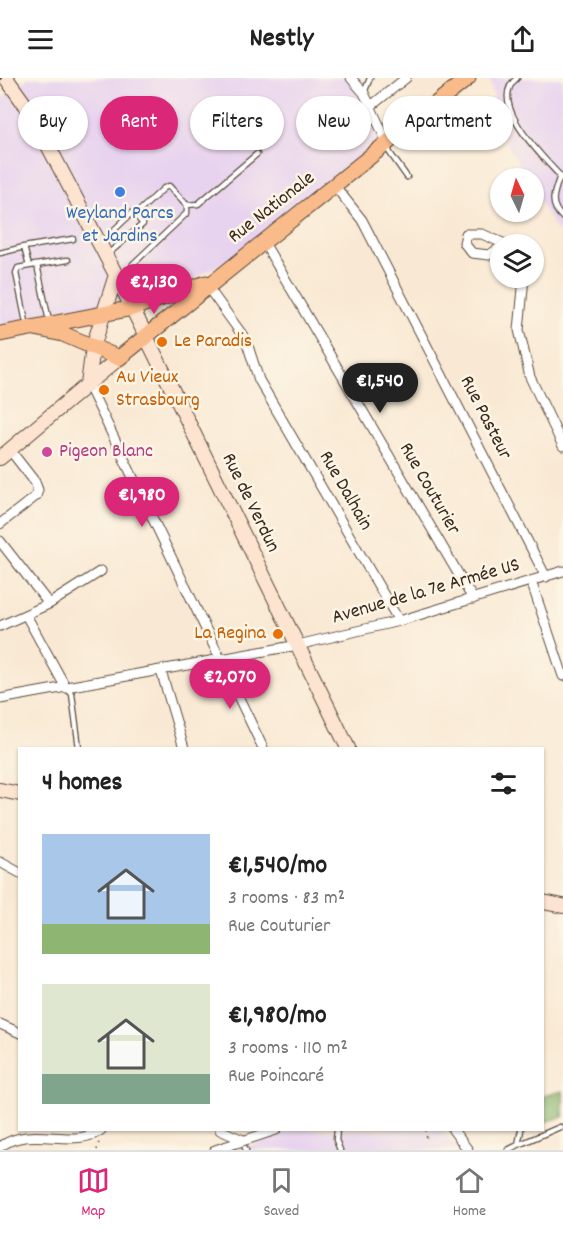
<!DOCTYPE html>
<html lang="en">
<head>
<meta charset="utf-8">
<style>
  body { margin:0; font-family:Dekko,sans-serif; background:#f2f2f2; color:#222; height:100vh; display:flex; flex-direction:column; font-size:22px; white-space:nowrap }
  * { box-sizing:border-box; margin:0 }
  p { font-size:20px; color:#767676 }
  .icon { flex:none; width:33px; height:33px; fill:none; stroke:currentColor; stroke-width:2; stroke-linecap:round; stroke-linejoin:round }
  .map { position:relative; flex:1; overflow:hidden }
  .sheet { position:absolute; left:18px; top:669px; width:526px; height:384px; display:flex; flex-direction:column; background:#fff; border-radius:0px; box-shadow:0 2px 4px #0004 }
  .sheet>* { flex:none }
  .top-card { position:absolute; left:18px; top:18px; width:528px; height:54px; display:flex; gap:12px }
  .needle { width:39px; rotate:355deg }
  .controls { position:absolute; left:490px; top:90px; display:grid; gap:12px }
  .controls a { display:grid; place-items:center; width:54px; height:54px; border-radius:50%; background:#fff; box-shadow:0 2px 4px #0004; font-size:30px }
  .price { position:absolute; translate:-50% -51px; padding:0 14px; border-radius:21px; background:#db2777; color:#fff; font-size:20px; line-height:39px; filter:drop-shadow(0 2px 3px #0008) }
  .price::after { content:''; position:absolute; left:50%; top:36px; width:18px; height:14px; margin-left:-9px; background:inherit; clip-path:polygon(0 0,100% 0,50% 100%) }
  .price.current { background:#222; color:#fff }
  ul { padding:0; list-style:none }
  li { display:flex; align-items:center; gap:18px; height:150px; padding:0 24px }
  li span { display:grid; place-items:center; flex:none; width:168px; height:120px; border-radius:0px; color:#555 }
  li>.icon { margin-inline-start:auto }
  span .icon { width:72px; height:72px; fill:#fffc; stroke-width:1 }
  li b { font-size:26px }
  h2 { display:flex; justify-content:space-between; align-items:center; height:72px; padding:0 24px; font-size:26px }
  .tag { padding:0 21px; border-radius:27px; background:#fff; box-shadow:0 2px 4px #0004; font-size:21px; line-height:54px }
  .tag.current { background:#db2777; color:#fff }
  header { display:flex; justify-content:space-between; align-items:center; height:78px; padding:0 24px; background:#fff; font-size:27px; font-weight:700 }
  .tab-bar { display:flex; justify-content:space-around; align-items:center; height:84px; border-top:2px solid #e0e0e0; background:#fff; font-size:16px; color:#767676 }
  .tab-bar a { display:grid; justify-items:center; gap:3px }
  .tab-bar .current { color:#db2777 }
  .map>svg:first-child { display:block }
</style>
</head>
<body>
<header><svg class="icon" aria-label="menu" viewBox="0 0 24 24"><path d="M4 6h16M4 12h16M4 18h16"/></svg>Nestly<svg class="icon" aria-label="share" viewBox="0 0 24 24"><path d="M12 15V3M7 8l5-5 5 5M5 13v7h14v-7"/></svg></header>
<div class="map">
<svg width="563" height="1072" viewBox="0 0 563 1072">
  <rect width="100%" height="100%" fill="#fcf5e5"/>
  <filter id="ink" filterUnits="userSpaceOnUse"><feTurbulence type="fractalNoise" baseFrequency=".0167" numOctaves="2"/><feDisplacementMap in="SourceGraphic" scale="12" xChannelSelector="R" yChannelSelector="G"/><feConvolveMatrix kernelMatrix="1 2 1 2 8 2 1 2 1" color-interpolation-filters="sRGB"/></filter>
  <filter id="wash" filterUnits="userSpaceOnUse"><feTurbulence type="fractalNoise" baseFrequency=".008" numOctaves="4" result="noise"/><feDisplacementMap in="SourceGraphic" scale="24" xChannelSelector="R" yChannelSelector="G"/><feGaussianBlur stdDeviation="1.35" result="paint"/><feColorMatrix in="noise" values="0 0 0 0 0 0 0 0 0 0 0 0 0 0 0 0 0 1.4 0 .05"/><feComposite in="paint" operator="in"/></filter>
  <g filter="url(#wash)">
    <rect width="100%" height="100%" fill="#f9e9d4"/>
    <path fill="#e7d2ef" d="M28,0H359L354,11L384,65L239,175L196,200L154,218L102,231L0,247V22Z
      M490,0H563V150L557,154L534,113V100H527L499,51Z
      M296,1052H442L459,1072H238Z"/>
    <path fill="#86b36c" stroke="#606e45" stroke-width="1.5" d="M563,1013V1039L543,1044V1018Z"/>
  </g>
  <g filter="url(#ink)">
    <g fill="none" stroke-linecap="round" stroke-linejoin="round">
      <defs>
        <path id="service" d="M517,0C485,25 546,82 563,101
          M364,15L370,0
          M388,68L390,75L407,99
          M560,98C554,115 548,126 563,140
          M187,127L198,126L257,76
          M24,169L73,161
          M0,175L24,169L29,188L68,182
          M108,176L143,146L133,134L115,151
          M133,186L187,135V127L169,108L164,110L135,137
          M37,187L49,243
          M27,249L16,195L18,190L29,188
          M66,610L72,616L79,670
          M337,1052L336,1062L340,1072
          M518,1067L560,1049
          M245,1070L246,1072
          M508,1072L518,1067L521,1052"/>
        <path id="minor" d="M351,0L364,15L387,64
          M371,28L406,0
          M334,107L362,142L546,499
          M263,163L473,521
          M501,169L489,177L472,175L464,165L466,156H482L505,166
          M524,200L519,252L530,299L563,368
          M123,205L141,216L160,217
          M207,208L246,262L259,302L399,543
          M88,306L263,670
          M0,446L36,418L38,412L35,404L10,372
          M0,463L49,526
          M531,503L563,598
          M26,537L66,610
          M0,548L49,526L101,493
          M161,593L184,670
          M0,621L298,567L399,543L563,493
          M0,784L20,795
          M0,946L20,955
          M220,1052L243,1062
          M453,1052L468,1072
          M0,1069C31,1045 73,1072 101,1052
          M215,1072L276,1052"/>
        <path id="secondary" d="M6,0L31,35L116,197L348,670
          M88,306L93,269L116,197
          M0,380L119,280
          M0,712L20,716
          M543,824L563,828"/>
        <path id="primary" d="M35,250L63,256L119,280L468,0
          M0,256L133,230L206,205"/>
      </defs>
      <use href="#service" stroke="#584739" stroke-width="7"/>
      <use href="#minor" stroke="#584739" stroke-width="11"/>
      <use href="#secondary" stroke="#584739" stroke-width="16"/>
      <use href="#primary" stroke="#584739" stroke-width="17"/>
      <path stroke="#584739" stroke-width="1.5" stroke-dasharray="1.5 4.5" stroke-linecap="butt" d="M426,1052L427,1064
        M97,1072L99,1064"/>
      <use href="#service" stroke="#fff" stroke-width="4.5"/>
      <use href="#minor" stroke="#fff" stroke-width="9"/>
      <use href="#secondary" stroke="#fde4d1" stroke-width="14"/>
      <use href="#primary" stroke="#fabb8b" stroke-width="15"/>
      <path stroke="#3b2a1e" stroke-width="2" d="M0,1L1,0"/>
    </g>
  </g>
  <circle fill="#3f7fe0" stroke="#fcf5e5" stroke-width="2" cx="120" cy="114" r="6"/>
  <g fill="#e8710a" stroke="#fcf5e5" stroke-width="2">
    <circle cx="162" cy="264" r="6"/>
    <circle cx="104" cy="312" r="6"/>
    <circle cx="278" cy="556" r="6"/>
  </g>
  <circle fill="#d1479c" stroke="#fcf5e5" stroke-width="2" cx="47" cy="374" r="6"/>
  <g text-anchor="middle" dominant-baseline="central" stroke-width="5" stroke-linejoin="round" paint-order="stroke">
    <g font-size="20" fill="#3b2a1e" stroke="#fcf5e5">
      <text transform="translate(272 130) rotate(-38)">Rue Nationale</text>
      <text transform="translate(485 340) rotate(63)">Rue Pasteur</text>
      <text transform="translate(429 411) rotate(60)">Rue Couturier</text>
      <text transform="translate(345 413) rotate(60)">Rue Dalhain</text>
      <text transform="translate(250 425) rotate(64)">Rue de Verdun</text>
      <text transform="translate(426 514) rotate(-16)">Avenue de la 7e Armée US</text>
    </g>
    <g font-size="20" fill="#366cbe" stroke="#fcf5e5">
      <text x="120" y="136">Weyland Parcs<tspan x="120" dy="23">et Jardins</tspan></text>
    </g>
    <g font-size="20" fill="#c56008" stroke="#fcf5e5" text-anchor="start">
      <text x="174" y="264">Le Paradis</text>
      <text x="116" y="300">Au Vieux<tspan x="116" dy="23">Strasbourg</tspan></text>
      <text x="266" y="556" text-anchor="end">La Regina</text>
    </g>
    <g font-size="20" fill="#b23c85" stroke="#fcf5e5" text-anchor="start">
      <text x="59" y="374">Pigeon Blanc</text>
    </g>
  </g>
</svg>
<div class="controls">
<a><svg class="needle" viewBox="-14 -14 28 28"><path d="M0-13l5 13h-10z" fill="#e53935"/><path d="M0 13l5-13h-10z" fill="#767676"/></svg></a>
<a><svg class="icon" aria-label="layers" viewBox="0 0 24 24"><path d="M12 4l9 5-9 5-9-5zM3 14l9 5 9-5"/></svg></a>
</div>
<b class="price" style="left:154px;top:237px">€2,130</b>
<b class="price current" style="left:380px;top:336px">€1,540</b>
<b class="price" style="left:142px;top:450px">€1,980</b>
<b class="price" style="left:230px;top:632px">€2,070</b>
<div class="top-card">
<a class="tag">Buy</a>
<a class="tag current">Rent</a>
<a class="tag">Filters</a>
<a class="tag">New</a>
<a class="tag">Apartment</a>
</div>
<section class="sheet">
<h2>4 homes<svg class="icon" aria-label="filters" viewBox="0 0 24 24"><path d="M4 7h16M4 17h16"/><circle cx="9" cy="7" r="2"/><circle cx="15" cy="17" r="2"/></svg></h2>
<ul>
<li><span style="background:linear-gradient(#a9c7e8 75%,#8fb573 0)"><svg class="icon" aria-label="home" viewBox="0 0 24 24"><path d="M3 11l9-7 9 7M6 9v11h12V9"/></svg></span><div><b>€1,540/mo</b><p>3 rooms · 83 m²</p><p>Rue Couturier</p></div></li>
<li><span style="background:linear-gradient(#dfe7d0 75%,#7fa58c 0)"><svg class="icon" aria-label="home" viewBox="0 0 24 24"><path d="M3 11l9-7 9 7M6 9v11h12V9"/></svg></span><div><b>€1,980/mo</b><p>3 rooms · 110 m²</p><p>Rue Poincaré</p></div></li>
</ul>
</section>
</div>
<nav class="tab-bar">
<a class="current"><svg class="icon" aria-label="map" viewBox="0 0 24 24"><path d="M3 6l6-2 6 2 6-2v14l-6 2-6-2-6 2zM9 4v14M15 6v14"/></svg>Map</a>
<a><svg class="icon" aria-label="saved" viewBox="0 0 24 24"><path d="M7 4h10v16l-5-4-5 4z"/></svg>Saved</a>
<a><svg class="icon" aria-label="home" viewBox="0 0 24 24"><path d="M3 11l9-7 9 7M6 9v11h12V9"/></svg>Home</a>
</nav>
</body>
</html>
